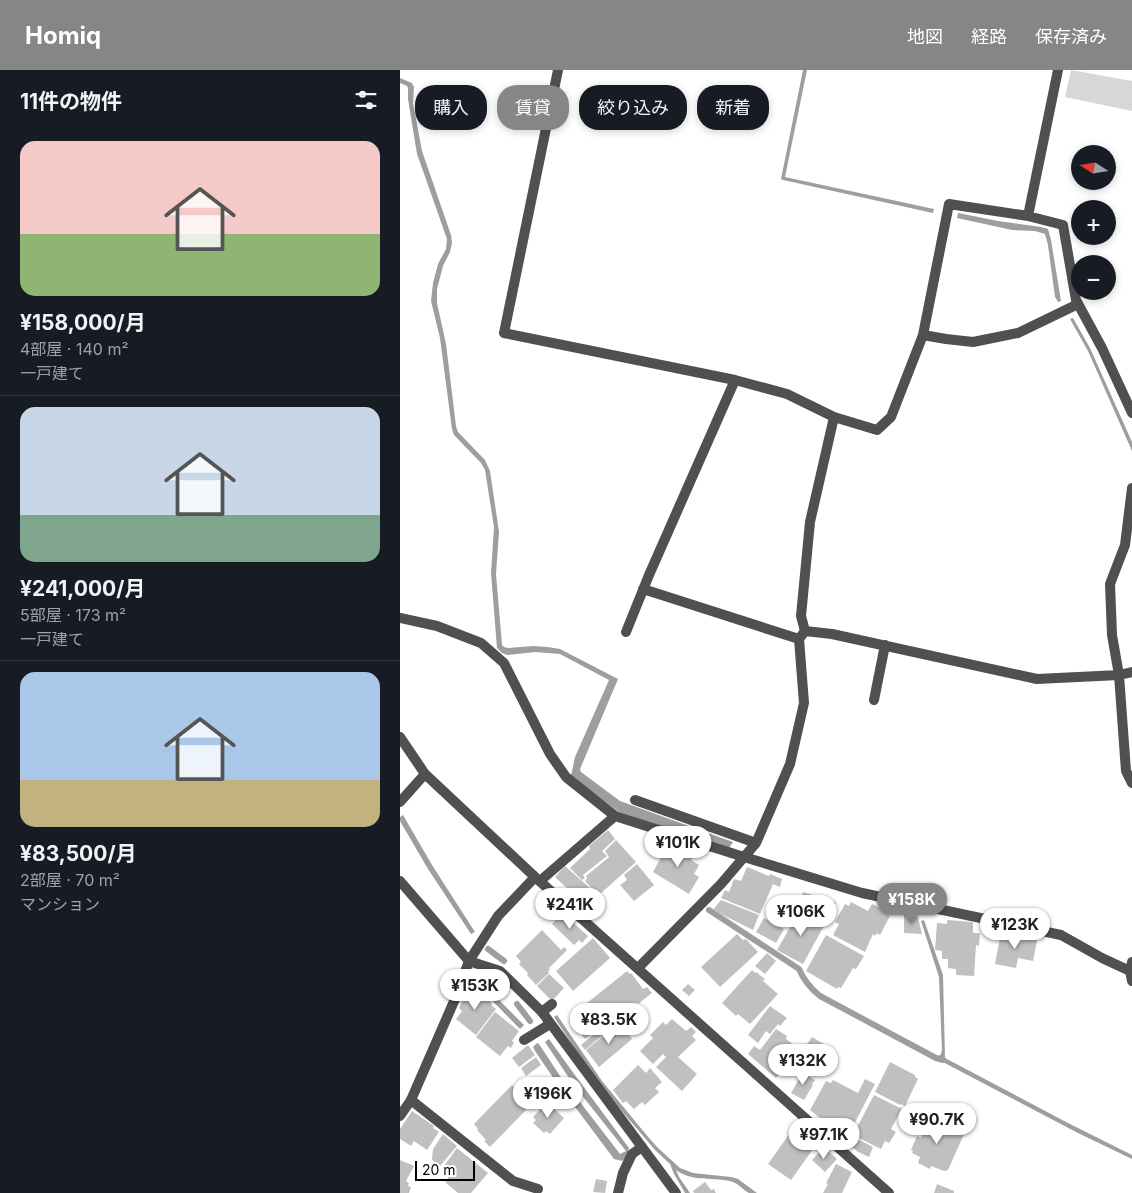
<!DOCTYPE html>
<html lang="ja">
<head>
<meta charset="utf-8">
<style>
  body { margin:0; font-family:Inter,"Noto Sans JP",sans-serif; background:#20242c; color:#f1f3f6; height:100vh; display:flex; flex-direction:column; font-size:19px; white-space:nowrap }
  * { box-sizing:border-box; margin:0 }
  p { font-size:16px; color:#9ea1a6 }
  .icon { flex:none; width:28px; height:28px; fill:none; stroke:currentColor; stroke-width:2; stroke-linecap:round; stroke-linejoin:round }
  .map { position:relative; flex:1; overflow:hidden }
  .drawer { display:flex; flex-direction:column; background:#171b24; width:400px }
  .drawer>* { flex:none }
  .top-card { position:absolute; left:15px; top:15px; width:475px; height:45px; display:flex; gap:10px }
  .needle { width:32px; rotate:282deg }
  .controls { position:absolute; left:671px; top:75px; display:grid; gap:10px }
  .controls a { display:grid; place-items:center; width:45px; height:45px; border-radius:50%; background:#171b24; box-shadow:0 2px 8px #0003; font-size:25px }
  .scale { position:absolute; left:15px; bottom:12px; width:60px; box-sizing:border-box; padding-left:5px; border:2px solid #000; border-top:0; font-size:14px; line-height:18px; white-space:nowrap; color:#000; -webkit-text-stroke:4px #fff; paint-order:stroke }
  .price { position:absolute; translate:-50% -42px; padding:0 11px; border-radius:18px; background:#fff; color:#222; font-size:16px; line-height:32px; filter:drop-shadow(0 1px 2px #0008) }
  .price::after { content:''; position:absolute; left:50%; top:30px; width:15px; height:11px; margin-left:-8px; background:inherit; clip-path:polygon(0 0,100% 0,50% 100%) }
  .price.on { background:#858687; color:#fff }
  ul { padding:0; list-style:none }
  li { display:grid; align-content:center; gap:10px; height:265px; padding:0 20px }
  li+li { border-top:1px solid #363941 }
  li span { display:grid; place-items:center; height:155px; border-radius:15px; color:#555 }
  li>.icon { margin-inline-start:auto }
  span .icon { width:90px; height:90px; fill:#fffc; stroke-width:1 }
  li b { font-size:21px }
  h2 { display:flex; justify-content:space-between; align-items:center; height:60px; padding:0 20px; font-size:21px }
  .pill { padding:0 18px; border-radius:20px; background:#171b24; box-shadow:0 2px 8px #0003; font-size:18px; line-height:45px }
  .pill.on { background:#858687; color:#fff }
  header { display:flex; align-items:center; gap:30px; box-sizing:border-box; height:70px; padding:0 25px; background:#858687; color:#fff }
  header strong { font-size:24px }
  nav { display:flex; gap:28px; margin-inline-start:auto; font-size:18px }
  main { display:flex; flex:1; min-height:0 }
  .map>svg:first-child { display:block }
</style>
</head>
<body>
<header>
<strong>Homiq</strong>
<nav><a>地図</a><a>経路</a><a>保存済み</a></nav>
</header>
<main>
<section class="drawer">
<h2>11件の物件<svg class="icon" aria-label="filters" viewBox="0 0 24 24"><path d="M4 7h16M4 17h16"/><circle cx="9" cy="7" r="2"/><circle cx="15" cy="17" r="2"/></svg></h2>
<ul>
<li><span style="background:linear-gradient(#f6c9c9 60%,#8fb573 0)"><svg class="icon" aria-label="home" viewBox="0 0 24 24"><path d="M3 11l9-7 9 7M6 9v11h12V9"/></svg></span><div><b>¥158,000/月</b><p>4部屋 · 140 m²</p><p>一戸建て</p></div></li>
<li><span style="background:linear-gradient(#c9d6e8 70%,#7fa58c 0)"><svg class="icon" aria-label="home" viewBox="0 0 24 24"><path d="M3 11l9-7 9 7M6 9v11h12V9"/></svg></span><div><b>¥241,000/月</b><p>5部屋 · 173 m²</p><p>一戸建て</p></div></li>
<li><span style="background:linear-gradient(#a9c7e8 70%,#c2b280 0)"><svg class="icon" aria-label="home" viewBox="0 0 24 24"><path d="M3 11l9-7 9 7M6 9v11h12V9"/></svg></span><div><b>¥83,500/月</b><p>2部屋 · 70 m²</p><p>マンション</p></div></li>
</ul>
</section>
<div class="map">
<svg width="732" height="1123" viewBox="0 0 732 1123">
  <rect width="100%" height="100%" fill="#fff"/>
  <path fill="#d7d7d7" d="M671,0L732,11V41L665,27Z"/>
  <path fill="#9e9e9e" d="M403,0H407L385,107L534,139L533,143L383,110L381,109Z
    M0,8L12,13L14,17L13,33L22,81L51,165L52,173L50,182L43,196L37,219V233L46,274L56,356L58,362L85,390L90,401L99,462L96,504L102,575L104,577L108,578L133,576L148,577L160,579L218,609L180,699L181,702L220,731L333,772L329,778L219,742L171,706L175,687L209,610L160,584L135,582L107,585L102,583L97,578L91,503L94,457L85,400L81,393L54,365L52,359L40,268L31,231L33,213L38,194L46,179L47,169L17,84L8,29V18L7,16L0,13Z
    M558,143L598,151L641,157L648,159L651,170L661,231L658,232L655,227L648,175L645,164L635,161L612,160L557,148Z
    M673,248L690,278L732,372V381L688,281L670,249Z
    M3,745L32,795L75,862L71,864L28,799L0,751V747Z
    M524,850L543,905L545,988L666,1052L732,1085V1089L678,1063L539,990L538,987L541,984L542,980L539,907L521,851Z
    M78,909L124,955L120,959L75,913Z
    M157,945L202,1011L249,1068L258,1078L280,1098L293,1103L331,1107L338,1109L357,1123C355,1123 350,1123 349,1123C343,1120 339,1114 333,1112C313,1106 294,1113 276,1100L279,1107L290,1123H285L274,1104L270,1094L255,1080L198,1013L154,947Z
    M149,969L177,1008L229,1078L226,1088L222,1091L214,1089L152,1006L135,981L133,977L137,973L139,974L160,1006L220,1084L226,1081L173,1014L145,972Z"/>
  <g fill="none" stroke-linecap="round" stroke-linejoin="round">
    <path stroke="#9e9e9e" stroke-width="6" d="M309,840L399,899C404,911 410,918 420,926L536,988L543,990
      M88,879L104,891
      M117,934L130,951"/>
  </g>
  <path fill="#c0c0c0" d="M208,760L215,769L202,781L207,786L183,805L185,808L182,810L170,798L190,779L189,776Z
    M216,770L236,792L200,824L199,823L197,824L185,811L187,808L186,806L209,787L205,781Z
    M270,771L294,785L291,790L299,795L294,804L299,807L289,824L253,802Z
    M237,794L254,815L234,831L220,815L227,810L224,805Z
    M165,796L190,818L179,829L155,807Z
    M347,797L369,806L370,804L382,809L380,817L373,814L360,844L321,828L325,820L329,822L334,809L341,811Z
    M403,822L436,832L432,844L399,836Z
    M321,830L359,845L353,860L313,840Z
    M451,832L468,841L472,834L484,840L486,838L490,840L487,844L490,846L480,865L477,863L475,866L473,864L465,882L433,865L439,854L435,852L445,834L449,836Z
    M400,840L425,854L403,894L377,880Z
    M162,843L188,866L182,873L179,870L174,875L152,854Z
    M504,844L518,847L522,864L504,863Z
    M364,848L384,859L376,873L356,862Z
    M547,850L573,852V863H580L579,876L576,875L574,906L556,905V899L548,898V889H542V881L535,880L537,853L547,854Z
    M142,860L161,880L164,877L167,880L149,898L150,899L148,901L149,903L136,915L127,905L128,903L119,894L121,892L116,886Z
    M601,862L637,870L633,891L618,888L616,898L595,894Z
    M337,864L343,870L346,869L358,882L320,917L301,897Z
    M426,865L464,886L456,899L453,898L441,918L438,917L437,919L406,901Z
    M193,868L210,888L173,921L156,901Z
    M367,883L376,891L365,904L355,896Z
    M352,900L355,903L356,902L365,909L363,911L378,924L350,954L338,944L336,946L322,933Z
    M227,901L230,904L231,903L243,919L247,917L252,923L238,934L240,937L235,942L232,938L223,947L225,949L220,953L219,951L185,980L181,975L220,942L219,941L194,962L177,941Z
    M149,904L164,918L152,931L137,916Z
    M93,906L106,918L99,926L85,914Z
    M288,914L295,920L289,926L282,920Z
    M70,916L92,933L91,935L96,939L76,965L56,949L62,941L59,938Z
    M370,936L387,948L380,956L378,954L370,964L366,961L358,973L348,965Z
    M95,942L119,961L112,971L114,973L111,978L108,976L100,986L76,967Z
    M182,949L193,963L185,969L174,955Z
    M272,949L286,961L291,957L296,962L292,966L296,970L278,987L297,1004L282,1021L256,997L266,987L263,984L253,994L240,981L253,968L250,965L263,952L266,955Z
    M219,953L232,969L199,997L186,980Z
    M376,959L387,966L386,969L398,978L390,989L391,991L376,1008L348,984L354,976L360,980Z
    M412,967L432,979L415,1007L397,996L404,985L401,982L406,973L407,974Z
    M128,975L135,985L119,997L112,988Z
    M136,987L141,995L126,1006L121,998Z
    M490,992L515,1005V1007L518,1009L505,1036L501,1034L500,1035L475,1022Z
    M238,995L246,1003L250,998L262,1012L255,1018L259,1022L245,1035L242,1032L234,1039L226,1031L223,1033L213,1020Z
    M403,1002L415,1010L412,1014L413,1015L404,1030L391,1023Z
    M465,1009L475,1014L450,1062L439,1057L438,1062L410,1040L426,1011L431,1013L433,1010L458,1023Z
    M112,1015L132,1034L90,1077L84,1071L86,1070L77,1060L78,1059L74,1054Z
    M474,1025L502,1039L491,1059L496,1062L489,1073L485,1071L481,1079L453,1065Z
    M147,1032L164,1048L150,1064L146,1061L144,1063L133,1053L136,1050L133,1047Z
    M12,1041L34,1056L33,1058L39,1062L27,1080L14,1071L11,1076L0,1069V1059Z
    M526,1047L544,1055L545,1053L565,1062L548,1100L544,1101L531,1096L530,1099L518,1093L520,1087L512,1083L513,1081L511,1080L517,1066L521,1068L524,1060L521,1059Z
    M395,1056L418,1072L391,1110L368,1094Z
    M43,1064L57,1076L40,1096L32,1090L33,1079Z
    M452,1066L473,1077L469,1087L458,1082L449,1074Z
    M424,1077L437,1089L425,1102L412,1090Z
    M57,1078L88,1103L71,1123H58L45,1112L52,1103L44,1096Z
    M0,1090L14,1096L6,1111L9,1113L8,1116L11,1117L9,1123H0Z
    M436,1094L452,1102L442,1123H423L428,1114L426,1113Z
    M196,1109L207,1111L205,1123L193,1122Z
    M305,1112L311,1120L314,1119L316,1123H294L293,1121Z
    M537,1114L554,1121V1123H534Z"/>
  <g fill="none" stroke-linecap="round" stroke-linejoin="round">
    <path stroke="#505050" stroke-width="10" d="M0,548L37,556L81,573L104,593L150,684L166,707L215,746L344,787
      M140,811L215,746
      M142,942L152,934
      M124,970L150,954
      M11,1030L113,1111L138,1119
      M218,1123L223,1103L232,1084L242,1077"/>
    <path stroke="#505050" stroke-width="10" d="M158,0L104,263L335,310L387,324L434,347L477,360L491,347L523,265L549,134L628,146L663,155L676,230L702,278L732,343
      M628,146L658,0
      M523,265L546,269L573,272L618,263L678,234
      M732,418L725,475L710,514L712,565L719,605L726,701L732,713
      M243,519L399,569
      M405,561L401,546L410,452L434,347
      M226,562L249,505L335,310
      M474,630L485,575
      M0,667L25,704L135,807L489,1123
      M235,730L356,773
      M0,732L25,704
      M344,787L462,823L661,865L702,888L730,901
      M0,811L69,891L100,901L142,942L276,1123
      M732,892L730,901L732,911
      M238,898L321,814L356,773L390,694L404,633L399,569L405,561L432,564L637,609L719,605L732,602
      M0,1046L11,1030L55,929L69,891L98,846L135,807"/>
  </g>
</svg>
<div class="controls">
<a><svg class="needle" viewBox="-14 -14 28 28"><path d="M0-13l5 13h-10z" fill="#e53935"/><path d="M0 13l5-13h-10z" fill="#9ea1a6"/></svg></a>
<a>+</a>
<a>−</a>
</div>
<div class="scale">20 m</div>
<b class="price" style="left:278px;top:798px">¥101K</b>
<b class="price on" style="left:512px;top:855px">¥158K</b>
<b class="price" style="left:170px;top:860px">¥241K</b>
<b class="price" style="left:401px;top:867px">¥106K</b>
<b class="price" style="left:615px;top:880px">¥123K</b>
<b class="price" style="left:75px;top:941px">¥153K</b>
<b class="price" style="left:209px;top:975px">¥83.5K</b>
<b class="price" style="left:403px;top:1016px">¥132K</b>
<b class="price" style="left:148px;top:1049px">¥196K</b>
<b class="price" style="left:537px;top:1075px">¥90.7K</b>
<b class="price" style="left:424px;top:1090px">¥97.1K</b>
<div class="top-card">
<a class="pill">購入</a>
<a class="pill on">賃貸</a>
<a class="pill">絞り込み</a>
<a class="pill">新着</a>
</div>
</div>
</main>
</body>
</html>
